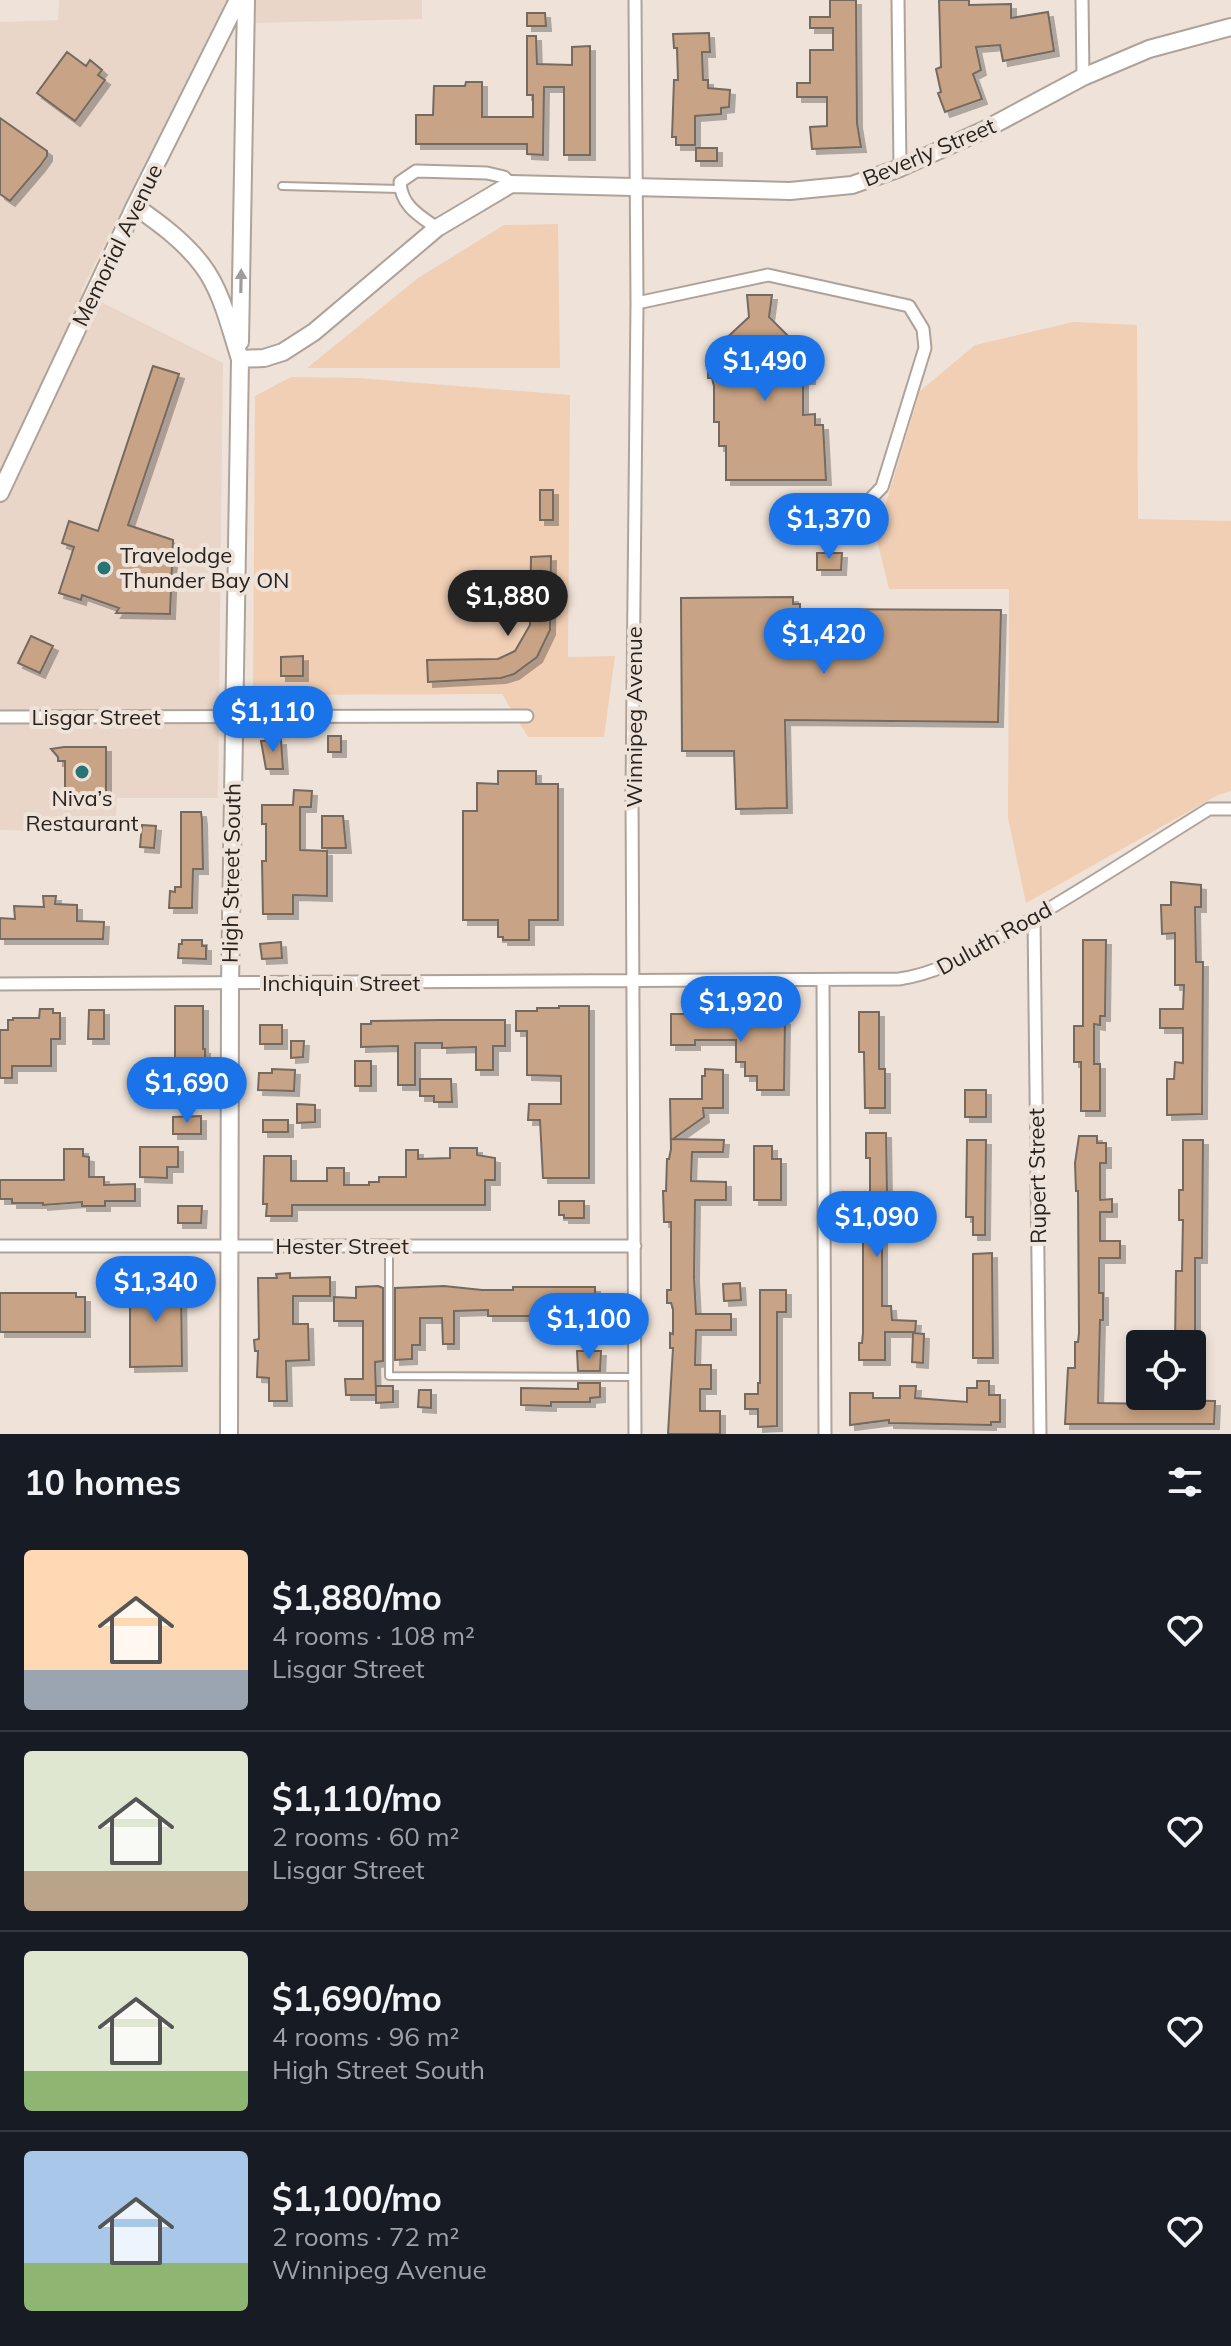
<!DOCTYPE html>
<html lang="en">
<head>
<meta charset="utf-8">
<style>
  body { margin:0; font-family:Mulish,sans-serif; background:#242831; color:#f1f3f6; height:100vh; display:flex; flex-direction:column; font-size:30px; white-space:nowrap }
  * { box-sizing:border-box; margin:0 }
  p { font-size:26px; color:#9ea1a6 }
  .icon { flex:none; width:44px; height:44px; fill:none; stroke:currentColor; stroke-width:2; stroke-linecap:round; stroke-linejoin:round }
  .map { position:relative; height:1434px; overflow:hidden }
  .side { display:flex; flex-direction:column; background:#171b24; flex:1 }
  .side>* { flex:none }
  .fabs { position:absolute; left:1126px; top:1330px; display:grid; gap:16px }
  .fabs a { display:grid; place-items:center; width:80px; height:80px; border-radius:8px; background:#171b24; box-shadow:0 4px 12px #0003; font-size:40px }
  .price { position:absolute; translate:-50% -68px; padding:0 18px; border-radius:28px; background:#1a73e8; color:#fff; font-size:26px; line-height:52px; filter:drop-shadow(0 2px 4px #0008) }
  .price::after { content:''; position:absolute; left:50%; top:48px; width:24px; height:18px; margin-left:-12px; background:inherit; clip-path:polygon(0 0,100% 0,50% 100%) }
  .price.current { background:#222; color:#fff }
  ul { padding:0; list-style:none }
  li { display:flex; align-items:center; gap:24px; height:200px; padding:0 24px }
  li+li { border-top:2px solid #363941 }
  li span { display:grid; place-items:center; flex:none; width:224px; height:160px; border-radius:8px; color:#555 }
  li>.icon { margin-inline-start:auto }
  span .icon { width:96px; height:96px; fill:#fffc; stroke-width:1 }
  li b { font-size:34px }
  h2 { display:flex; justify-content:space-between; align-items:center; height:96px; padding:0 24px; font-size:34px }
  .map>svg:first-child { display:block }
</style>
</head>
<body>
<div class="map">
<svg width="1231" height="1434" viewBox="0 0 1231 1434">
  <defs>
    <filter id="shadow"><feDropShadow dx="5" dy="5" stdDeviation="0" flood-color="#0004"/></filter>
  </defs>
  <rect width="100%" height="100%" fill="#efe3d9"/>
  <path fill="#e9d6c8" d="M59,0H422V19L215,24L81,292L223,363L218,798H117L115,833L0,830V22L58,20Z"/>
  <path fill="#f0cfb5" d="M558,224L560,368H307L418,278L504,225Z
    M1073,322L1137,325L1138,519L1231,521V791L1218,795L1026,903L1008,818L1009,589H889L876,536L920,391L975,345Z
    M291,377L359,378L570,395L568,657L615,656L604,737H528L502,694L253,695L255,396Z"/>
  <path fill="#c8a385" stroke="#756a61" stroke-width="2" filter="url(#shadow)" d="M830,0H856L857,123L861,147L812,149L810,127L827,126V97H797V83H810V50H833V28H810V17H830Z
    M939,0H969V5L1011,4V18L1048,12L1054,51L1003,61L1000,45L976,47L981,70L973,74L982,99L945,112L938,93L941,92L936,69L941,67Z
    M527,13H545L546,26H527Z
    M709,33L710,52H702L703,80H708V88L730,90L729,107L721,108V114L695,116V145H676V137H672L674,80H678L677,48H674L673,34Z
    M527,36H536L537,64L572,65V47L590,46V155H564V87H544L543,155L527,154V144H416V115H433L434,86H465L466,82H482V117H533V95H527Z
    M67,52L86,66L90,60L102,70L98,75L105,80L75,121L37,93Z
    M0,118L47,151V156L40,166L10,201L0,194Z
    M696,148H717V161H696Z
    M747,295H772L769,317L799,347V361H810V379H803V415L815,414V425H823L826,480H726V446H719V422H714V386L712,378H708V362H718V346L749,317Z
    M153,366L179,374L128,525L173,540L170,614L116,613L119,608L82,595L81,600L59,593L74,547L62,543L69,521L98,531Z
    M540,490H553V520H540Z
    M817,553H842L841,570H817Z
    M551,556L550,630L537,657L514,674L501,678L428,682L427,660L498,659L515,651L530,625L531,557Z
    M793,597V604H800V609L1001,610L998,722L785,720L787,808L736,809L734,751H682L681,598Z
    M31,636L53,646L40,673L18,663Z
    M303,656V676H281V657Z
    M328,736H341V752H328Z
    M281,740L283,769H266L261,741Z
    M64,747H106V794H65V761H58V757L51,749Z
    M498,771H536V784H558V920H529V940H503V937H498V920H463V811H477V783L498,784Z
    M294,790L312,791L311,807H300V850L327,851V896L293,895V914H263L262,861H266V824H262V805H293Z
    M181,812H201L202,820L203,869H193L192,908H169L170,891L175,892V887H181Z
    M322,816H343L346,848H322Z
    M142,825L156,826L154,848L140,847Z
    M1171,882L1201,885V907H1195L1196,962H1203L1202,1114L1167,1115V1079H1174L1175,1062L1183,1063V1028H1160V1009H1183L1184,985H1175V933L1162,934L1161,905H1171Z
    M43,896H56L55,904L77,905V921L104,922L103,939H0V918L15,919L14,906L44,907Z
    M182,940H202V946H206V959L178,958L179,944H182Z
    M1083,940H1106L1105,1016H1100V1025L1094,1024V1064H1100V1111H1081V1062H1074V1026H1083Z
    M281,942L282,958L262,959L260,944Z
    M175,1006H203V1049H205V1065H175Z
    M559,1006H589V1178H543L540,1120H528L529,1104H561V1076L527,1075V1031H516V1011H537V1008H559Z
    M40,1009H53V1013H60V1039H51V1066H12V1078H0V1030H8V1020H13V1018H39Z
    M89,1010H104V1039H88Z
    M859,1012H879V1069H885V1108H865L864,1052H859Z
    M671,1014H695V1018L785,1020L784,1090H757V1076H745V1062H736V1040H695V1045H671Z
    M441,1020H505V1046H493V1070H476V1047L442,1048V1043H415V1085H398V1046L361,1047V1024H371V1021Z
    M260,1025H282V1044H260Z
    M291,1041H304L303,1057L291,1058Z
    M355,1061H371V1086H355Z
    M272,1069L295,1070L294,1091L258,1090L259,1073H272Z
    M705,1069L723,1070V1108H703L704,1117L673,1139L724,1140L723,1152H692L691,1181L726,1182V1200H695L694,1277L696,1314H731V1330H696L695,1365H711V1389H700V1411H720V1434H668L673,1348H670V1333L673,1334V1309L671,1303H667V1290H671V1222H664L663,1191H666L667,1159H669L671,1149L670,1099H702V1076H705Z
    M420,1079H451L452,1102H434V1096H420Z
    M965,1090H986V1117H965Z
    M297,1104L315,1105V1122L297,1123Z
    M201,1116V1134H173V1117Z
    M263,1120H288V1132H263Z
    M866,1133H886L887,1192H885V1225H882V1306H891L892,1320L916,1321L915,1332H885V1360H859V1343H862L863,1333V1233H866L867,1200H870V1158H866Z
    M1079,1136H1097V1143H1106V1163H1100V1200L1112,1199V1212H1100V1241H1120V1258H1099V1293H1103V1320H1100L1098,1403L1156,1404V1400L1215,1401L1214,1424H1065L1068,1368H1075V1342H1078L1079,1333L1078,1191H1076L1075,1163Z
    M967,1140H986L985,1235H973V1217H966Z
    M1183,1140H1203L1202,1258H1195V1344H1175L1176,1271H1182L1183,1220H1179V1190H1183Z
    M754,1146H772V1159H781V1200H754Z
    M140,1147H178V1167H167V1178L140,1177Z
    M450,1148H477V1155L495,1158V1180H485V1205H292V1216H266L267,1204H263L264,1156H291V1181H327V1168H344V1185H369V1182H379V1177H406V1150H418V1159L450,1158Z
    M64,1149H83V1156L89,1157V1177H104V1185L135,1184V1201H105V1206H82V1202L43,1205V1203H12V1199H0V1180H64Z
    M559,1201H584V1218H564V1215H559Z
    M178,1206H202L201,1223H178Z
    M907,1215H923V1231H907Z
    M992,1253L993,1358H973V1254Z
    M290,1273V1278L330,1277V1296H293V1324H308L309,1360L286,1361L287,1401H269V1378L257,1377L258,1351H255L254,1340L259,1339L258,1278H277L276,1274Z
    M130,1282H181L182,1366L130,1367Z
    M740,1283L741,1300L724,1301L723,1284Z
    M378,1286L383,1288V1361L375,1362L376,1395H346L345,1379H363V1321H334V1297L356,1298V1287Z
    M444,1286L482,1290H513V1287H595V1316H573V1309H532V1316H488V1310L454,1311V1344H443L442,1318H420V1345H412V1359L395,1360V1288Z
    M760,1290H786V1312H777V1426L758,1427V1409H745V1394H758V1383H760Z
    M0,1293H76V1297H85V1332H0Z
    M913,1333L924,1334L923,1363L912,1362Z
    M577,1351H601L600,1371H578Z
    M977,1381H989V1395H1000V1422H991V1425L889,1423V1420L850,1425V1393H873V1398H900V1386H916L915,1398L967,1402V1388H977Z
    M578,1383H600V1397L590,1398V1402H551V1406L521,1405V1388L578,1389Z
    M376,1386H393V1402L376,1403Z
    M419,1390H431V1408L418,1407Z"/>
  <g fill="none" stroke-linecap="round" stroke-linejoin="round">
    <defs>
      <path id="lane" d="M282,186L400,189
        M389,1246V1376L635,1377"/>
      <path id="street" d="M898,0L900,168
        M1082,0L1083,77
        M437,228C420,216 401,206 400,182L416,171L487,173L504,177L511,184
        M637,303L768,275L909,306L923,329L925,348L882,487L861,509
        M0,717L527,716
        M1034,918L1040,1434
        M823,980L825,1434
        M0,984L899,979C941,973 974,951 1011,931C1078,893 1143,850 1209,809H1231
        M0,1246H635
        M635,1434L632,792L637,303L635,0"/>
      <path id="secondary" d="M135,206C159,223 184,241 202,265C222,291 230,328 240,359L230,984L229,1434
        M240,342L246,0
        M240,359L264,358L283,352L314,332L437,228L511,184L790,191L852,185L900,168L984,130L1083,77L1149,49L1231,27
        M0,493L135,206L238,0"/>
    </defs>
    <use href="#lane" stroke="#aea299" stroke-width="10"/>
    <use href="#street" stroke="#aea299" stroke-width="15"/>
    <use href="#secondary" stroke="#aea299" stroke-width="20"/>
    <use href="#lane" stroke="#fff" stroke-width="6"/>
    <use href="#street" stroke="#fff" stroke-width="11"/>
    <use href="#secondary" stroke="#fff" stroke-width="16"/>
  </g>
  <defs><path id="oneway-solid" d="M-6-.8H1V-3.2L6.5 0L1 3.2V.8H-6Z" transform="scale(2)"/></defs>
  <use fill="#9e9c9b" href="#oneway-solid" transform="translate(241 281) rotate(-89)"/>
  <g fill="#287376" stroke="#efe3d9" stroke-width="3">
    <circle cx="104" cy="568" r="8"/>
    <circle cx="82" cy="772" r="8"/>
  </g>
  <g text-anchor="middle" dominant-baseline="central" stroke-width="8" stroke-linejoin="round" paint-order="stroke">
    <g font-size="22" fill="#282320" stroke="#efe3d9">
      <text transform="translate(929 152) rotate(-23)">Beverly Street</text>
      <text transform="translate(117 245) rotate(-64)">Memorial Avenue</text>
      <text x="96" y="717">Lisgar Street</text>
      <text transform="translate(634 717) rotate(-90)">Winnipeg Avenue</text>
      <text transform="translate(231 873) rotate(-89)">High Street South</text>
      <text transform="translate(994 938) rotate(-29)">Duluth Road</text>
      <text x="341" y="983">Inchiquin Street</text>
      <text transform="translate(1037 1176) rotate(-91)">Rupert Street</text>
      <text x="342" y="1246">Hester Street</text>
    </g>
    <g font-size="22" fill="#282320" stroke="#efe3d9" text-anchor="start">
      <text x="120" y="555">Travelodge<tspan x="120" dy="25">Thunder Bay ON</tspan></text>
      <text x="82" y="798" text-anchor="middle">Niva’s<tspan x="82" dy="25">Restaurant</tspan></text>
    </g>
  </g>
</svg>
<div class="fabs">
<a><svg class="icon" aria-label="locate" viewBox="0 0 24 24"><circle cx="12" cy="12" r="6"/><path d="M12 2v4M12 18v4M2 12h4M18 12h4"/></svg></a>
</div>
<b class="price" style="left:765px;top:403px">$1,490</b>
<b class="price" style="left:829px;top:561px">$1,370</b>
<b class="price current" style="left:508px;top:638px">$1,880</b>
<b class="price" style="left:824px;top:676px">$1,420</b>
<b class="price" style="left:273px;top:754px">$1,110</b>
<b class="price" style="left:741px;top:1044px">$1,920</b>
<b class="price" style="left:187px;top:1125px">$1,690</b>
<b class="price" style="left:877px;top:1259px">$1,090</b>
<b class="price" style="left:156px;top:1324px">$1,340</b>
<b class="price" style="left:589px;top:1361px">$1,100</b>
</div>
<section class="side">
<h2>10 homes<svg class="icon" aria-label="filters" viewBox="0 0 24 24"><path d="M4 7h16M4 17h16"/><circle cx="9" cy="7" r="2"/><circle cx="15" cy="17" r="2"/></svg></h2>
<ul>
<li><span style="background:linear-gradient(#ffd9b3 75%,#9aa5b1 0)"><svg class="icon" aria-label="home" viewBox="0 0 24 24"><path d="M3 11l9-7 9 7M6 9v11h12V9"/></svg></span><div><b>$1,880/mo</b><p>4 rooms · 108 m²</p><p>Lisgar Street</p></div><svg class="icon" aria-label="heart" viewBox="0 0 24 24"><path d="M12 20l-8-8c-3-5 5-10 8-4 3-6 11-1 8 4z"/></svg></li>
<li><span style="background:linear-gradient(#dfe7d0 75%,#b9a48a 0)"><svg class="icon" aria-label="home" viewBox="0 0 24 24"><path d="M3 11l9-7 9 7M6 9v11h12V9"/></svg></span><div><b>$1,110/mo</b><p>2 rooms · 60 m²</p><p>Lisgar Street</p></div><svg class="icon" aria-label="heart" viewBox="0 0 24 24"><path d="M12 20l-8-8c-3-5 5-10 8-4 3-6 11-1 8 4z"/></svg></li>
<li><span style="background:linear-gradient(#dfe7d0 75%,#8fb573 0)"><svg class="icon" aria-label="home" viewBox="0 0 24 24"><path d="M3 11l9-7 9 7M6 9v11h12V9"/></svg></span><div><b>$1,690/mo</b><p>4 rooms · 96 m²</p><p>High Street South</p></div><svg class="icon" aria-label="heart" viewBox="0 0 24 24"><path d="M12 20l-8-8c-3-5 5-10 8-4 3-6 11-1 8 4z"/></svg></li>
<li><span style="background:linear-gradient(#a9c7e8 70%,#8fb573 0)"><svg class="icon" aria-label="home" viewBox="0 0 24 24"><path d="M3 11l9-7 9 7M6 9v11h12V9"/></svg></span><div><b>$1,100/mo</b><p>2 rooms · 72 m²</p><p>Winnipeg Avenue</p></div><svg class="icon" aria-label="heart" viewBox="0 0 24 24"><path d="M12 20l-8-8c-3-5 5-10 8-4 3-6 11-1 8 4z"/></svg></li>
</ul>
</section>
</body>
</html>
